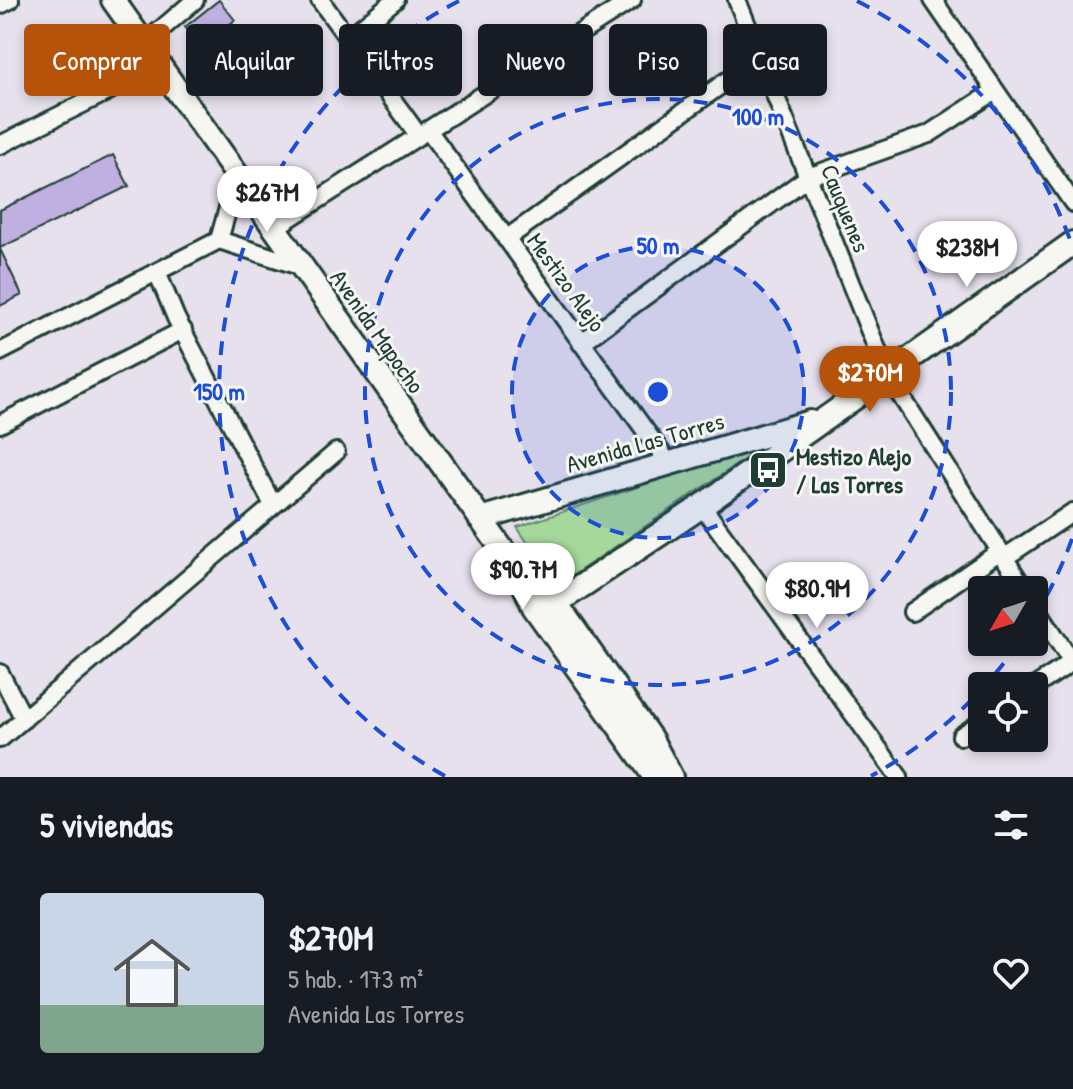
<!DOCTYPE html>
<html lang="es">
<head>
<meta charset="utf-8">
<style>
  body { margin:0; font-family:"Patrick Hand",sans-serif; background:#20242c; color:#f1f3f6; height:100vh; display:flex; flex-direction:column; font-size:30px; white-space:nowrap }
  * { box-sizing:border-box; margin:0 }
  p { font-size:26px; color:#9ea1a6 }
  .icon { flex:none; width:44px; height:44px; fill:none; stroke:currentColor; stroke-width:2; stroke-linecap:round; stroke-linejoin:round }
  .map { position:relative; height:777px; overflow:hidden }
  .sheet { display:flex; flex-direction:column; background:#171b24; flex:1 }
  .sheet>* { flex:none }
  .guide { position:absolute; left:24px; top:24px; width:1026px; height:72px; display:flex; gap:16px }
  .needle { width:52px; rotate:231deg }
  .controls { position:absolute; left:968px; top:576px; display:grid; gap:16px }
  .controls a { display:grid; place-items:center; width:80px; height:80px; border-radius:8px; background:#171b24; box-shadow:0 4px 12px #0003; font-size:40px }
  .price { position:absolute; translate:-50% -68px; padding:0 18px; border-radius:28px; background:#fff; color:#222; font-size:26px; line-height:52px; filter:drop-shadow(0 2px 4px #0008) }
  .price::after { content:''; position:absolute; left:50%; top:48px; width:24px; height:18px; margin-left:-12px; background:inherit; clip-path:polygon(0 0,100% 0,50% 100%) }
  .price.current { background:#b45309; color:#fff }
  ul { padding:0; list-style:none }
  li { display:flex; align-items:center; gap:24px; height:200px; padding:0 40px }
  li+li { border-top:2px solid #363941 }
  li span { display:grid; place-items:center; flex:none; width:224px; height:160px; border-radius:8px; color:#555 }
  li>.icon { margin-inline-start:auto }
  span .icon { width:96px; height:96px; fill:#fffc; stroke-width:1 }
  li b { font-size:34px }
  h2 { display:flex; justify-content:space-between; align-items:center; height:96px; padding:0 40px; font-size:34px }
  .tag { padding:0 28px; border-radius:8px; background:#171b24; box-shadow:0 4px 12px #0003; font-size:28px; line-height:72px }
  .tag.current { background:#b45309; color:#fff }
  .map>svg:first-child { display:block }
</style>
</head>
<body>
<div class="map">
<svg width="1073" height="777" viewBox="0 0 1073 777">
  <rect width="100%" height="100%" fill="#e6e1ed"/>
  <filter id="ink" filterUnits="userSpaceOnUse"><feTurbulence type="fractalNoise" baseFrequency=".0125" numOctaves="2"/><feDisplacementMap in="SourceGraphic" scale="16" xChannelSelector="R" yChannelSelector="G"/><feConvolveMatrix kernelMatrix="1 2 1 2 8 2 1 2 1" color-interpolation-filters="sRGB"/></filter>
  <g filter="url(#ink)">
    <path fill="#a5d89a" stroke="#628a67" stroke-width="2" d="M767,444L557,586L517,527Z"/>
    <path fill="#bfb0e1" stroke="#1f3d34" stroke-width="2" d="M219,0L235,20L201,47L185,27Z
      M113,155L129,186L0,248V210Z
      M0,249L22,295L0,306Z"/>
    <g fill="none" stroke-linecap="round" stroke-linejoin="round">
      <defs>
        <path id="street" d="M320,0L419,136
          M737,0L887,374L1025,590
          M933,0L1073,203
          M0,5L10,0
          M348,38L395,0
          M144,44L195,0
          M428,130L668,462
          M0,145L159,66
          M274,228L632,0
          M506,239L760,57
          M219,240L302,267
          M157,272L176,318L273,505
          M581,343L808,177L929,134L995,91
          M0,352L219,240L237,176
          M0,424L183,330
          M702,506L899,777
          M1004,558L1073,512
          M1034,604L1073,664
          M912,612L999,552
          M0,673L24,719
          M1034,687L1072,662
          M961,736L982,722
          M0,739L336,452"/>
        <path id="secondary" d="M113,0L519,573L534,607L655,777
          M480,519L810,422
          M519,573L541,586L556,603L651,739L671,777
          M556,603L702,506L1073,243"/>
      </defs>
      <use href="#street" stroke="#1f3d34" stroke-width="22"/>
      <use href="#secondary" stroke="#1f3d34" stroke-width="28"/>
      <use href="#street" stroke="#f6f6f2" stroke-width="16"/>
      <use href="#secondary" stroke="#f6f6f2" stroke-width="22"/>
    </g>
  </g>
  <circle cx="658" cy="392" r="146" fill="#1d4ed8" fill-opacity=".12"/>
  <g fill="none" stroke="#1d4ed8" stroke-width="4" stroke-dasharray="14 10">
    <circle cx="658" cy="392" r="146"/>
    <circle cx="658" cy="392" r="293"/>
    <path d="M1072 539A439 439 0 0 1 1034 618M1018 644A439 439 0 0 1 871 776M445 776A439 439 0 0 1 459 1M857 1A439 439 0 0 1 1072 245"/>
  </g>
  <defs>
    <symbol id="bus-square" viewBox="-11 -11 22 22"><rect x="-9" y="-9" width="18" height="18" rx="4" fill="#1f3d34" stroke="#f6f6f2"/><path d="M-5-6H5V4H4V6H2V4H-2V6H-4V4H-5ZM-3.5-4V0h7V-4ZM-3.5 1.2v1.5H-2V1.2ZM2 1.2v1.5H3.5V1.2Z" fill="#fff"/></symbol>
  </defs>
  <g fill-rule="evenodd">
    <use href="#bus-square" x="746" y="448" width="44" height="44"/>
  </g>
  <g text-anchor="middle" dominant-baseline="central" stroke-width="6" stroke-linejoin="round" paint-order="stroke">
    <g font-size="24" fill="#1f3d34" stroke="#f6f6f2">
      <text transform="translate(846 208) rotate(68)">Cauquenes</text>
      <text transform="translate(567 282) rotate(54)">Mestizo Alejo</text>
      <text transform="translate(378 331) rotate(55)">Avenida Mapocho</text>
      <text transform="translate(645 442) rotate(-16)">Avenida Las Torres</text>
    </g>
    <g font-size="24" font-weight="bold" fill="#1f3d34" stroke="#f6f6f2" text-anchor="start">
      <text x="796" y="456">Mestizo Alejo<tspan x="796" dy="28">/ Las Torres</tspan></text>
    </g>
  </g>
  <circle cx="658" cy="392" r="12" fill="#1d4ed8" stroke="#f6f6f2" stroke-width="4"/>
  <g font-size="24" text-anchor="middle" font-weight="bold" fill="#1d4ed8" stroke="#f6f6f2" stroke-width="6" stroke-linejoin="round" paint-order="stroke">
    <text x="758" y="125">100 m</text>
    <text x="658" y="254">50 m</text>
    <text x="219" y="400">150 m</text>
  </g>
</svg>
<div class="controls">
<a><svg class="needle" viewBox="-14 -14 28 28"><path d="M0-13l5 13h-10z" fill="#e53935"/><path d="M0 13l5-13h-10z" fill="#9ea1a6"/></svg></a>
<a><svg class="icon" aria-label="locate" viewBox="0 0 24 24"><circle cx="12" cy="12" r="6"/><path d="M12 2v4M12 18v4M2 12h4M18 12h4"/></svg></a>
</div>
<b class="price" style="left:267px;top:234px">$267M</b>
<b class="price" style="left:967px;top:289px">$238M</b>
<b class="price current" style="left:870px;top:414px">$270M</b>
<b class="price" style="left:523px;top:611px">$90.7M</b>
<b class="price" style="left:817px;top:630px">$80.9M</b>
<div class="guide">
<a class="tag current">Comprar</a>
<a class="tag">Alquilar</a>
<a class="tag">Filtros</a>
<a class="tag">Nuevo</a>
<a class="tag">Piso</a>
<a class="tag">Casa</a>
</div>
</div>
<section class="sheet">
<h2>5 viviendas<svg class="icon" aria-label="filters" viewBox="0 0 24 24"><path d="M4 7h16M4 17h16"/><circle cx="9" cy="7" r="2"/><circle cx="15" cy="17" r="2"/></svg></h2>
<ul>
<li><span style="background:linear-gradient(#c9d6e8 70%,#7fa58c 0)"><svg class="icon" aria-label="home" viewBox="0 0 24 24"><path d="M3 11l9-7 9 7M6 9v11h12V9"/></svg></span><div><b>$270M</b><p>5 hab. · 173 m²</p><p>Avenida Las Torres</p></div><svg class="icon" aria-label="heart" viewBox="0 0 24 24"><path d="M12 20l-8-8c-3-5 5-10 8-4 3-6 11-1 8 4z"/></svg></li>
</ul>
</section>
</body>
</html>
